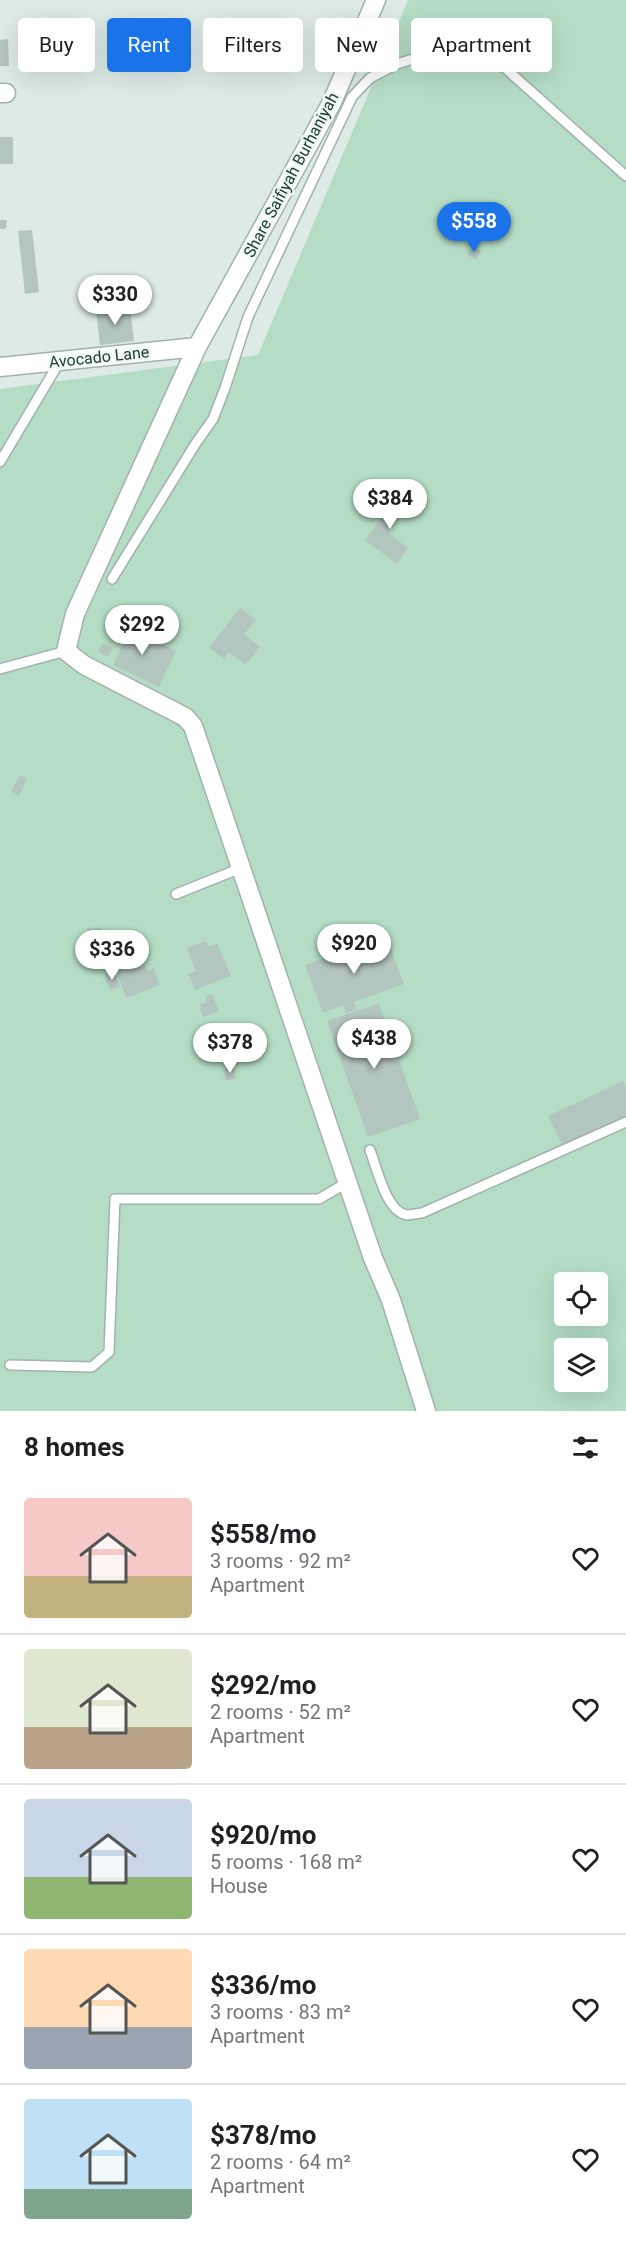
<!DOCTYPE html>
<html lang="en">
<head>
<meta charset="utf-8">
<style>
  body { margin:0; font-family:Roboto,sans-serif; background:#f2f2f2; color:#202124; height:100vh; display:flex; flex-direction:column; font-size:22px; white-space:nowrap }
  * { box-sizing:border-box; margin:0 }
  p { font-size:20px; color:#757577 }
  .icon { flex:none; width:33px; height:33px; fill:none; stroke:currentColor; stroke-width:2; stroke-linecap:round; stroke-linejoin:round }
  .map { position:relative; height:1411px; overflow:hidden }
  .details { display:flex; flex-direction:column; background:#fff; flex:1 }
  .details>* { flex:none }
  .top-card { position:absolute; left:18px; top:18px; width:591px; height:54px; display:flex; gap:12px }
  .tools { position:absolute; left:554px; top:1272px; display:grid; gap:12px }
  .tools a { display:grid; place-items:center; width:54px; height:54px; border-radius:6px; background:#fff; box-shadow:0 6px 24px #0002; font-size:30px }
  .price { position:absolute; translate:-50% -51px; padding:0 14px; border-radius:21px; background:#fff; color:#222; font-size:20px; line-height:39px; filter:drop-shadow(0 2px 3px #0008) }
  .price::after { content:''; position:absolute; left:50%; top:36px; width:18px; height:14px; margin-left:-9px; background:inherit; clip-path:polygon(0 0,100% 0,50% 100%) }
  .price.on { background:#1a73e8; color:#fff }
  ul { padding:0; list-style:none }
  li { display:flex; align-items:center; gap:18px; height:150px; padding:0 24px }
  li+li { border-top:2px solid #e0e0e0 }
  li span { display:grid; place-items:center; flex:none; width:168px; height:120px; border-radius:6px; color:#555 }
  li>.icon { margin-inline-start:auto }
  span .icon { width:72px; height:72px; fill:#fffc; stroke-width:1 }
  li b { font-size:26px }
  h2 { display:flex; justify-content:space-between; align-items:center; height:72px; padding:0 24px; font-size:26px }
  .chip { padding:0 21px; border-radius:6px; background:#fff; box-shadow:0 6px 24px #0002; font-size:21px; line-height:54px }
  .chip.on { background:#1a73e8; color:#fff }
  .map>svg:first-child { display:block }
</style>
</head>
<body>
<div class="map">
<svg width="626" height="1411" viewBox="0 0 626 1411">
  <rect width="100%" height="100%" fill="#ddeae6"/>
  <path fill="#b5ddc5" fill-rule="evenodd" d="M408,0H626V1411H0V389L258,355ZM564,1282H597V1316H564ZM564,1348H597V1382H564Z"/>
  <path fill="#b3c5bf" d="M8,39L9,66H0V40Z
    M0,137H13V164H0Z
    M0,220H7L6,229H0Z
    M32,230L39,292L25,294L18,231Z
    M473,246L481,251L476,260L467,254Z
    M130,308L134,341L100,345L96,311Z
    M401,492L413,501L388,533L408,548L397,564L365,540Z
    M240,608L256,620L244,634L260,647L246,665L229,652L224,659L209,648Z
    M118,623L176,651L159,687L113,665L124,643L111,637Z
    M103,643L113,648L108,657L98,652Z
    M20,775L27,779L19,796L11,791Z
    M87,928H102V949H88Z
    M386,936L404,984L354,1002L357,1009L346,1013L343,1005L323,1013L305,965L349,949L348,946L357,943L358,946Z
    M206,941L208,947L217,943L231,976L195,990L188,974L196,971L187,948Z
    M138,948L147,971L154,968L160,985L126,998L113,962L127,957L125,953Z
    M114,971L120,987L110,990L105,974Z
    M212,994L219,1011L203,1017L199,1005L207,1002L205,996Z
    M379,1003L420,1119L368,1137L327,1021Z
    M225,1068H234L235,1079L225,1080Z
    M623,1081L626,1087V1118L563,1147L548,1116Z"/>
  <g fill="none" stroke-linecap="round" stroke-linejoin="round">
    <defs>
      <path id="lane" d="M0,462L60,361
        M112,579L196,443L213,419L225,388L248,317L352,97L370,78L397,64L416,58L452,56L479,60L505,68L626,176
        M0,669L66,651
        M176,894L241,868
        M370,1150C377,1168 386,1212 407,1215C412,1215 418,1213 422,1213L626,1122
        M10,1365L92,1367L109,1352L115,1199H319L348,1182"/>
      <path id="street" d="M376,0L332,102L197,347L75,614L66,651L84,665L185,717L193,726L373,1258L391,1300L426,1411
        M0,93H6
        M0,367L197,347"/>
    </defs>
    <use href="#lane" stroke="#a0b2ae" stroke-width="12"/>
    <use href="#street" stroke="#a0b2ae" stroke-width="21"/>
    <use href="#lane" stroke="#fff" stroke-width="9"/>
    <use href="#street" stroke="#fff" stroke-width="18"/>
  </g>
  <g text-anchor="middle" dominant-baseline="central" stroke-width="5" stroke-linejoin="round" paint-order="stroke">
    <g font-size="16" fill="#1e3a36" stroke="#eef7f3">
      <text transform="translate(291 175) rotate(-62)">Share Saifiyah Burhaniyah</text>
      <text transform="translate(99 357) rotate(-6)">Avocado Lane</text>
    </g>
  </g>
</svg>
<div class="tools">
<a><svg class="icon" aria-label="locate" viewBox="0 0 24 24"><circle cx="12" cy="12" r="6"/><path d="M12 2v4M12 18v4M2 12h4M18 12h4"/></svg></a>
<a><svg class="icon" aria-label="layers" viewBox="0 0 24 24"><path d="M12 4l9 5-9 5-9-5zM3 14l9 5 9-5"/></svg></a>
</div>
<b class="price on" style="left:474px;top:253px">$558</b>
<b class="price" style="left:115px;top:326px">$330</b>
<b class="price" style="left:390px;top:530px">$384</b>
<b class="price" style="left:142px;top:656px">$292</b>
<b class="price" style="left:354px;top:975px">$920</b>
<b class="price" style="left:112px;top:981px">$336</b>
<b class="price" style="left:374px;top:1070px">$438</b>
<b class="price" style="left:230px;top:1074px">$378</b>
<div class="top-card">
<a class="chip">Buy</a>
<a class="chip on">Rent</a>
<a class="chip">Filters</a>
<a class="chip">New</a>
<a class="chip">Apartment</a>
</div>
</div>
<section class="details">
<h2>8 homes<svg class="icon" aria-label="filters" viewBox="0 0 24 24"><path d="M4 7h16M4 17h16"/><circle cx="9" cy="7" r="2"/><circle cx="15" cy="17" r="2"/></svg></h2>
<ul>
<li><span style="background:linear-gradient(#f6c9c9 65%,#c2b280 0)"><svg class="icon" aria-label="home" viewBox="0 0 24 24"><path d="M3 11l9-7 9 7M6 9v11h12V9"/></svg></span><div><b>$558/mo</b><p>3 rooms · 92 m²</p><p>Apartment</p></div><svg class="icon" aria-label="heart" viewBox="0 0 24 24"><path d="M12 20l-8-8c-3-5 5-10 8-4 3-6 11-1 8 4z"/></svg></li>
<li><span style="background:linear-gradient(#dfe7d0 65%,#b9a48a 0)"><svg class="icon" aria-label="home" viewBox="0 0 24 24"><path d="M3 11l9-7 9 7M6 9v11h12V9"/></svg></span><div><b>$292/mo</b><p>2 rooms · 52 m²</p><p>Apartment</p></div><svg class="icon" aria-label="heart" viewBox="0 0 24 24"><path d="M12 20l-8-8c-3-5 5-10 8-4 3-6 11-1 8 4z"/></svg></li>
<li><span style="background:linear-gradient(#c9d6e8 65%,#8fb573 0)"><svg class="icon" aria-label="home" viewBox="0 0 24 24"><path d="M3 11l9-7 9 7M6 9v11h12V9"/></svg></span><div><b>$920/mo</b><p>5 rooms · 168 m²</p><p>House</p></div><svg class="icon" aria-label="heart" viewBox="0 0 24 24"><path d="M12 20l-8-8c-3-5 5-10 8-4 3-6 11-1 8 4z"/></svg></li>
<li><span style="background:linear-gradient(#ffd9b3 65%,#9aa5b1 0)"><svg class="icon" aria-label="home" viewBox="0 0 24 24"><path d="M3 11l9-7 9 7M6 9v11h12V9"/></svg></span><div><b>$336/mo</b><p>3 rooms · 83 m²</p><p>Apartment</p></div><svg class="icon" aria-label="heart" viewBox="0 0 24 24"><path d="M12 20l-8-8c-3-5 5-10 8-4 3-6 11-1 8 4z"/></svg></li>
<li><span style="background:linear-gradient(#bfe0f5 75%,#7fa58c 0)"><svg class="icon" aria-label="home" viewBox="0 0 24 24"><path d="M3 11l9-7 9 7M6 9v11h12V9"/></svg></span><div><b>$378/mo</b><p>2 rooms · 64 m²</p><p>Apartment</p></div><svg class="icon" aria-label="heart" viewBox="0 0 24 24"><path d="M12 20l-8-8c-3-5 5-10 8-4 3-6 11-1 8 4z"/></svg></li>
</ul>
</section>
</body>
</html>
